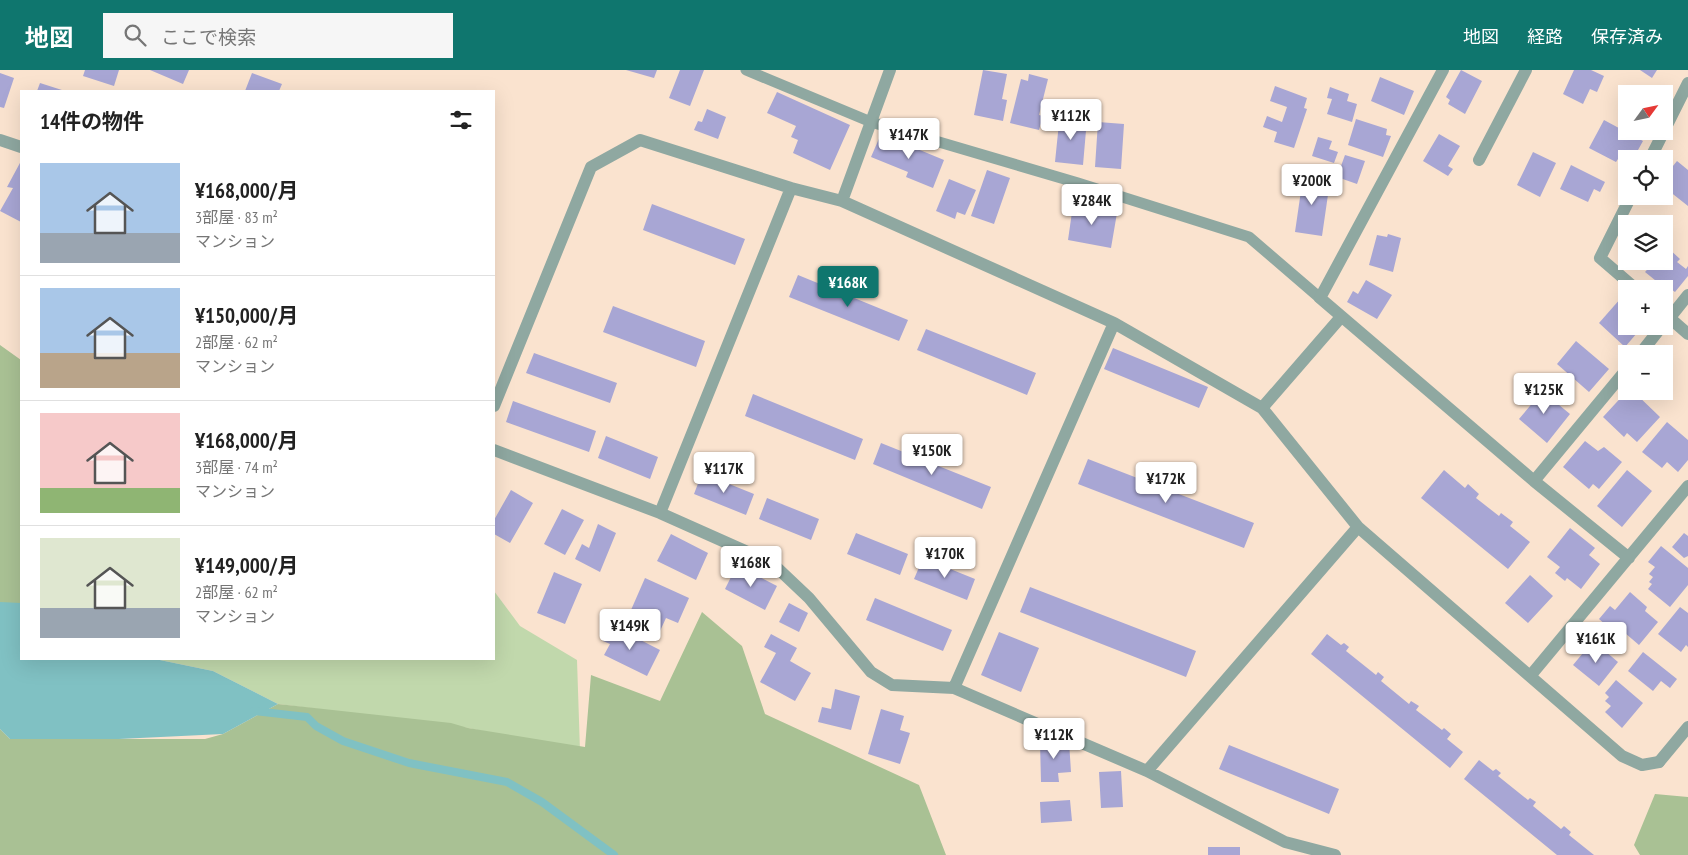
<!DOCTYPE html>
<html lang="ja">
<head>
<meta charset="utf-8">
<style>
  body { margin:0; font-family:"PT Sans Narrow","Noto Sans JP",sans-serif; background:#f6f6f6; color:#222; height:100vh; display:flex; flex-direction:column; font-size:19px; white-space:nowrap }
  * { box-sizing:border-box; margin:0 }
  p { font-size:16px; color:#767676 }
  .icon { flex:none; width:28px; height:28px; fill:none; stroke:currentColor; stroke-width:2; stroke-linecap:round; stroke-linejoin:round }
  .map { position:relative; flex:1; overflow:hidden }
  .side { position:absolute; left:20px; top:20px; width:475px; height:570px; display:flex; flex-direction:column; background:#fff; border-radius:0px; box-shadow:0 5px 20px #0002 }
  .side>* { flex:none }
  .needle { width:32px; rotate:57deg }
  .fabs { position:absolute; left:1618px; top:15px; display:grid; gap:10px }
  .fabs a { display:grid; place-items:center; width:55px; height:55px; border-radius:0px; background:#fff; box-shadow:0 5px 20px #0002; font-size:25px }
  .price { position:absolute; translate:-50% -42px; padding:0 11px; border-radius:5px; background:#fff; color:#222; font-size:16px; line-height:32px; filter:drop-shadow(0 1px 2px #0008) }
  .price::after { content:''; position:absolute; left:50%; top:30px; width:15px; height:11px; margin-left:-8px; background:inherit; clip-path:polygon(0 0,100% 0,50% 100%) }
  .price.current { background:#0f766e; color:#fff }
  ul { padding:0; list-style:none }
  li { display:flex; align-items:center; gap:15px; height:125px; padding:0 20px }
  li+li { border-top:1px solid #e0e0e0 }
  li span { display:grid; place-items:center; flex:none; width:140px; height:100px; border-radius:0px; color:#555 }
  li>.icon { margin-inline-start:auto }
  span .icon { width:60px; height:60px; fill:#fffc; stroke-width:1 }
  li b { font-size:21px }
  h2 { display:flex; justify-content:space-between; align-items:center; height:60px; padding:0 20px; font-size:21px }
  header { display:flex; align-items:center; gap:30px; box-sizing:border-box; height:70px; padding:0 25px; background:#0f766e; color:#fff }
  header strong { font-size:24px }
  nav { display:flex; gap:28px; margin-inline-start:auto; font-size:18px }
  .search { width:350px; height:45px; background:#f6f6f6; display:flex; align-items:center; gap:12px; box-sizing:border-box; padding:0 18px; border-radius:0px; color:#767676; font-size:19px }
  .map>svg:first-child { display:block }
</style>
</head>
<body>
<header>
<strong>地図</strong>
<div class="search"><svg class="icon" aria-label="search" viewBox="0 0 24 24"><circle cx="10" cy="10" r="6"/><path d="M15 15l6 6"/></svg>ここで検索</div>
<nav><a>地図</a><a>経路</a><a>保存済み</a></nav>
</header>
<div class="map">
<svg width="1688" height="785" viewBox="0 0 1688 785">
  <rect width="100%" height="100%" fill="#fae3cf"/>
  <path fill="#c1d8ac" d="M494,521L520,556L577,590L580,681L468,658L278,634L213,601L155,589H494Z"/>
  <path fill="#a9c194" d="M0,275L21,290V533H0Z
    M702,542L742,576L765,644L919,715L946,785H0V659L10,669H205L223,664L278,634L451,653L468,658L585,677L591,605L660,631Z
    M1655,724L1688,727V785H1640L1634,775Z"/>
  <path fill="#80c1c3" d="M0,532L21,533V589H155L213,601L278,634L223,664L119,669H10L0,659Z"/>
  <g fill="none" stroke-linecap="round" stroke-linejoin="round">
    <path stroke="#80c1c3" stroke-width="8" d="M254,641L307,647L316,656L343,671L409,693L507,712L542,732L614,785"/>
  </g>
  <path fill="#a8a6d4" d="M85,0H119L114,16L83,6Z
    M150,0H189L183,14Z
    M626,0H657L654,8Z
    M680,0H704L690,36L669,28Z
    M983,0L1007,4L1002,29L1007,30L1003,51L974,45Z
    M1461,0L1482,11L1465,44L1448,34L1450,30L1446,27Z
    M1574,0H1591L1604,6L1597,22L1590,19L1583,34L1563,24Z
    M1640,0H1657L1652,8Z
    M0,3L14,8L4,38L0,37Z
    M252,3L282,14L279,21H245Z
    M1029,4L1048,9L1039,45L1043,46L1039,60L1010,53L1021,9L1028,11Z
    M1380,7L1414,21L1404,45L1371,31Z
    M40,13L65,21H37Z
    M1275,16L1307,28L1304,38L1307,39L1294,78L1274,72L1277,62L1263,57L1267,46L1282,52L1287,37L1270,31Z
    M1330,17L1349,24L1347,31L1357,34L1352,52L1327,44L1332,29L1327,28Z
    M777,22L850,55L830,100L793,83L798,70L791,67L796,56L767,43Z
    M707,39L726,47L718,69L694,60L698,51L702,52Z
    M1066,47L1087,49L1083,95L1055,92L1059,53H1065Z
    M1356,49L1387,59L1386,65L1391,66L1383,87L1348,75Z
    M1604,50L1643,71L1633,89H1626V94L1618,89L1616,92L1589,78Z
    M1098,52L1124,54L1121,99L1095,97Z
    M881,64L944,90L933,118L906,107L908,102L871,87Z
    M1439,64L1460,76L1448,96L1453,99L1448,106L1423,91Z
    M1318,67L1332,71L1329,79L1338,82L1334,93L1312,86Z
    M1533,82L1556,93L1540,127L1517,115Z
    M1345,85L1365,91L1357,114L1337,107Z
    M21,91V152L0,141L13,118L7,117Z
    M1677,91L1688,100V136L1664,117V107Z
    M1571,95L1605,112L1600,122L1594,119L1588,132L1560,119Z
    M987,100L1010,108L994,154L971,146Z
    M1303,107L1330,111L1322,166L1295,162Z
    M949,109L976,120L965,145L957,142L955,149L936,141Z
    M652,134L745,169L735,195L643,160Z
    M1073,135L1117,143L1111,178L1068,170Z
    M1388,164L1401,168L1393,202L1369,195L1377,165L1387,167Z
    M1667,177L1680,189L1677,192L1686,199L1688,196V206L1675,222L1668,217L1666,219L1645,202L1655,191H1664V181Z
    M798,205L908,250L899,271L789,227Z
    M1366,210L1392,225L1377,249L1347,232L1353,221L1358,224Z
    M1621,228L1626,233V256H1643L1625,277L1599,253Z
    M613,236L705,271L696,297L603,262Z
    M926,259L1036,303L1027,325L917,280Z
    M1576,271L1609,299L1589,322L1557,294Z
    M1113,278L1208,317L1199,338L1104,299Z
    M534,283L617,313L610,333L526,303Z
    M1536,316L1570,344L1547,373L1519,349L1535,330L1529,325Z
    M1627,321H1633L1660,347L1637,372L1627,363L1624,367L1603,347Z
    M753,324L863,369L855,390L745,346Z
    M513,331L596,361L589,382L506,352Z
    M1667,352L1688,370V390L1678,402L1667,392L1662,398L1642,382Z
    M606,366L658,387L650,409L598,388Z
    M1585,371L1598,381L1604,377L1622,392L1599,419L1593,414L1589,419L1563,397Z
    M881,373L991,417L982,439L873,394Z
    M1088,389L1254,453L1244,478L1078,414Z
    M1444,400L1465,418L1468,414L1479,424L1476,428L1499,446L1501,443L1513,452L1510,456L1530,472L1508,499L1421,428Z
    M1627,400L1652,421L1622,457L1597,436Z
    M702,403L754,424L746,445L694,424Z
    M511,420L533,433L510,473L494,464V450Z
    M767,428L819,449L811,470L759,449Z
    M562,439L584,450L565,485L544,474Z
    M598,454L616,463L600,502L575,489L582,474L589,478Z
    M1570,458L1595,478L1589,485L1600,494L1581,519L1567,508L1565,511L1555,503L1560,497L1547,487Z
    M856,463L908,484L900,505L847,484Z
    M1684,463L1688,466V486L1684,488L1672,477Z
    M671,464L708,483L696,510L657,491Z
    M1661,476L1688,498V515L1670,537L1648,519L1652,514L1649,512L1653,507L1649,504L1655,497L1648,492Z
    M923,488L975,509L967,530L914,509Z
    M737,495L777,516L765,540L725,519Z
    M554,502L582,514L565,554L537,543Z
    M1530,505L1553,526L1528,553L1505,533Z
    M645,508L689,528L678,553L666,548L660,561L639,551L641,545L631,540Z
    M1030,517L1196,581L1186,607L1020,542Z
    M1630,522L1647,537L1645,541L1658,552L1639,575L1618,557L1614,562L1599,549L1610,536L1615,540Z
    M875,528L952,560L943,581L866,550Z
    M789,533L808,543L799,562L779,552Z
    M1680,537L1688,543V577L1686,575L1681,582L1658,564Z
    M611,555L660,580L647,606L604,585L610,574L603,571Z
    M999,562L1039,578L1021,622L981,605Z
    M771,564L797,578L790,591L811,603L795,631L760,612L776,583L764,577Z
    M1327,564L1341,575L1344,573L1349,577L1346,581L1376,605L1378,602L1384,607L1381,611L1409,634L1411,631L1419,636L1416,640L1442,660L1444,658L1451,664L1447,669L1463,682L1450,698L1311,584Z
    M1593,571L1618,592L1599,616L1573,595Z
    M1643,582L1677,609L1670,618L1661,611L1653,621L1628,601Z
    M1616,610L1643,633L1622,658L1605,642L1611,636L1605,631L1609,627L1605,623Z
    M835,619L860,626L851,660L818,652L822,637L831,639Z
    M881,639L904,646L900,660L910,663L900,694L868,684Z
    M1069,671L1071,702L1058,703L1059,712H1041L1040,672Z
    M1229,675L1339,719L1329,744L1219,699Z
    M1479,690L1493,701L1496,699L1501,703L1498,706L1528,730L1530,728L1536,732L1533,736L1561,759L1564,756L1571,762L1569,765L1594,785H1557L1464,709Z
    M1121,701L1123,737L1101,738L1099,702Z
    M1070,730L1072,751L1041,753L1040,732Z
    M1208,777H1240V785H1208Z"/>
  <g fill="none" stroke-linecap="round" stroke-linejoin="round">
    <path stroke="#8fa8a1" stroke-width="11" d="M746,0L871,52L1078,113L1249,167L1320,228"/>
    <path stroke="#8fa8a1" stroke-width="12" d="M1443,0L1320,228L1534,411L1629,488
      M0,70L21,77
      M1650,89L1688,13
      M1479,90L1526,0
      M1631,126L1600,188L1636,219
      M842,131L890,0
      M1664,243L1688,264
      M1664,255L1688,225
      M1640,284L1662,256
      M494,336L591,97L640,70L791,118L842,131L1114,253L1262,338L1358,457L1622,686L1642,695L1659,692
      M1262,338L1341,247
      M494,380L660,443L772,493L809,528L871,602L892,615L954,618L1147,701L1285,772L1335,785
      M1534,411L1626,300
      M660,443L791,118
      M1531,605L1688,416
      M954,618L1114,253
      M1147,701L1358,457"/>
    <path stroke="#8fa8a1" stroke-width="12" d="M1659,692L1688,657"/>
  </g>
</svg>
<div class="fabs">
<a><svg class="needle" viewBox="-14 -14 28 28"><path d="M0-13l5 13h-10z" fill="#e53935"/><path d="M0 13l5-13h-10z" fill="#767676"/></svg></a>
<a><svg class="icon" aria-label="locate" viewBox="0 0 24 24"><circle cx="12" cy="12" r="6"/><path d="M12 2v4M12 18v4M2 12h4M18 12h4"/></svg></a>
<a><svg class="icon" aria-label="layers" viewBox="0 0 24 24"><path d="M12 4l9 5-9 5-9-5zM3 14l9 5 9-5"/></svg></a>
<a>+</a>
<a>−</a>
</div>
<b class="price" style="left:1071px;top:71px">¥112K</b>
<b class="price" style="left:909px;top:90px">¥147K</b>
<b class="price" style="left:1312px;top:136px">¥200K</b>
<b class="price" style="left:1092px;top:156px">¥284K</b>
<b class="price current" style="left:848px;top:238px">¥168K</b>
<b class="price" style="left:1544px;top:345px">¥125K</b>
<b class="price" style="left:932px;top:406px">¥150K</b>
<b class="price" style="left:724px;top:424px">¥117K</b>
<b class="price" style="left:1166px;top:434px">¥172K</b>
<b class="price" style="left:945px;top:509px">¥170K</b>
<b class="price" style="left:751px;top:518px">¥168K</b>
<b class="price" style="left:630px;top:581px">¥149K</b>
<b class="price" style="left:1596px;top:594px">¥161K</b>
<b class="price" style="left:1054px;top:690px">¥112K</b>
<section class="side">
<h2>14件の物件<svg class="icon" aria-label="filters" viewBox="0 0 24 24"><path d="M4 7h16M4 17h16"/><circle cx="9" cy="7" r="2"/><circle cx="15" cy="17" r="2"/></svg></h2>
<ul>
<li><span style="background:linear-gradient(#a9c7e8 70%,#9aa5b1 0)"><svg class="icon" aria-label="home" viewBox="0 0 24 24"><path d="M3 11l9-7 9 7M6 9v11h12V9"/></svg></span><div><b>¥168,000/月</b><p>3部屋 · 83 m²</p><p>マンション</p></div></li>
<li><span style="background:linear-gradient(#a9c7e8 65%,#b9a48a 0)"><svg class="icon" aria-label="home" viewBox="0 0 24 24"><path d="M3 11l9-7 9 7M6 9v11h12V9"/></svg></span><div><b>¥150,000/月</b><p>2部屋 · 62 m²</p><p>マンション</p></div></li>
<li><span style="background:linear-gradient(#f6c9c9 75%,#8fb573 0)"><svg class="icon" aria-label="home" viewBox="0 0 24 24"><path d="M3 11l9-7 9 7M6 9v11h12V9"/></svg></span><div><b>¥168,000/月</b><p>3部屋 · 74 m²</p><p>マンション</p></div></li>
<li><span style="background:linear-gradient(#dfe7d0 70%,#9aa5b1 0)"><svg class="icon" aria-label="home" viewBox="0 0 24 24"><path d="M3 11l9-7 9 7M6 9v11h12V9"/></svg></span><div><b>¥149,000/月</b><p>2部屋 · 62 m²</p><p>マンション</p></div></li>
</ul>
</section>
</div>
</body>
</html>
